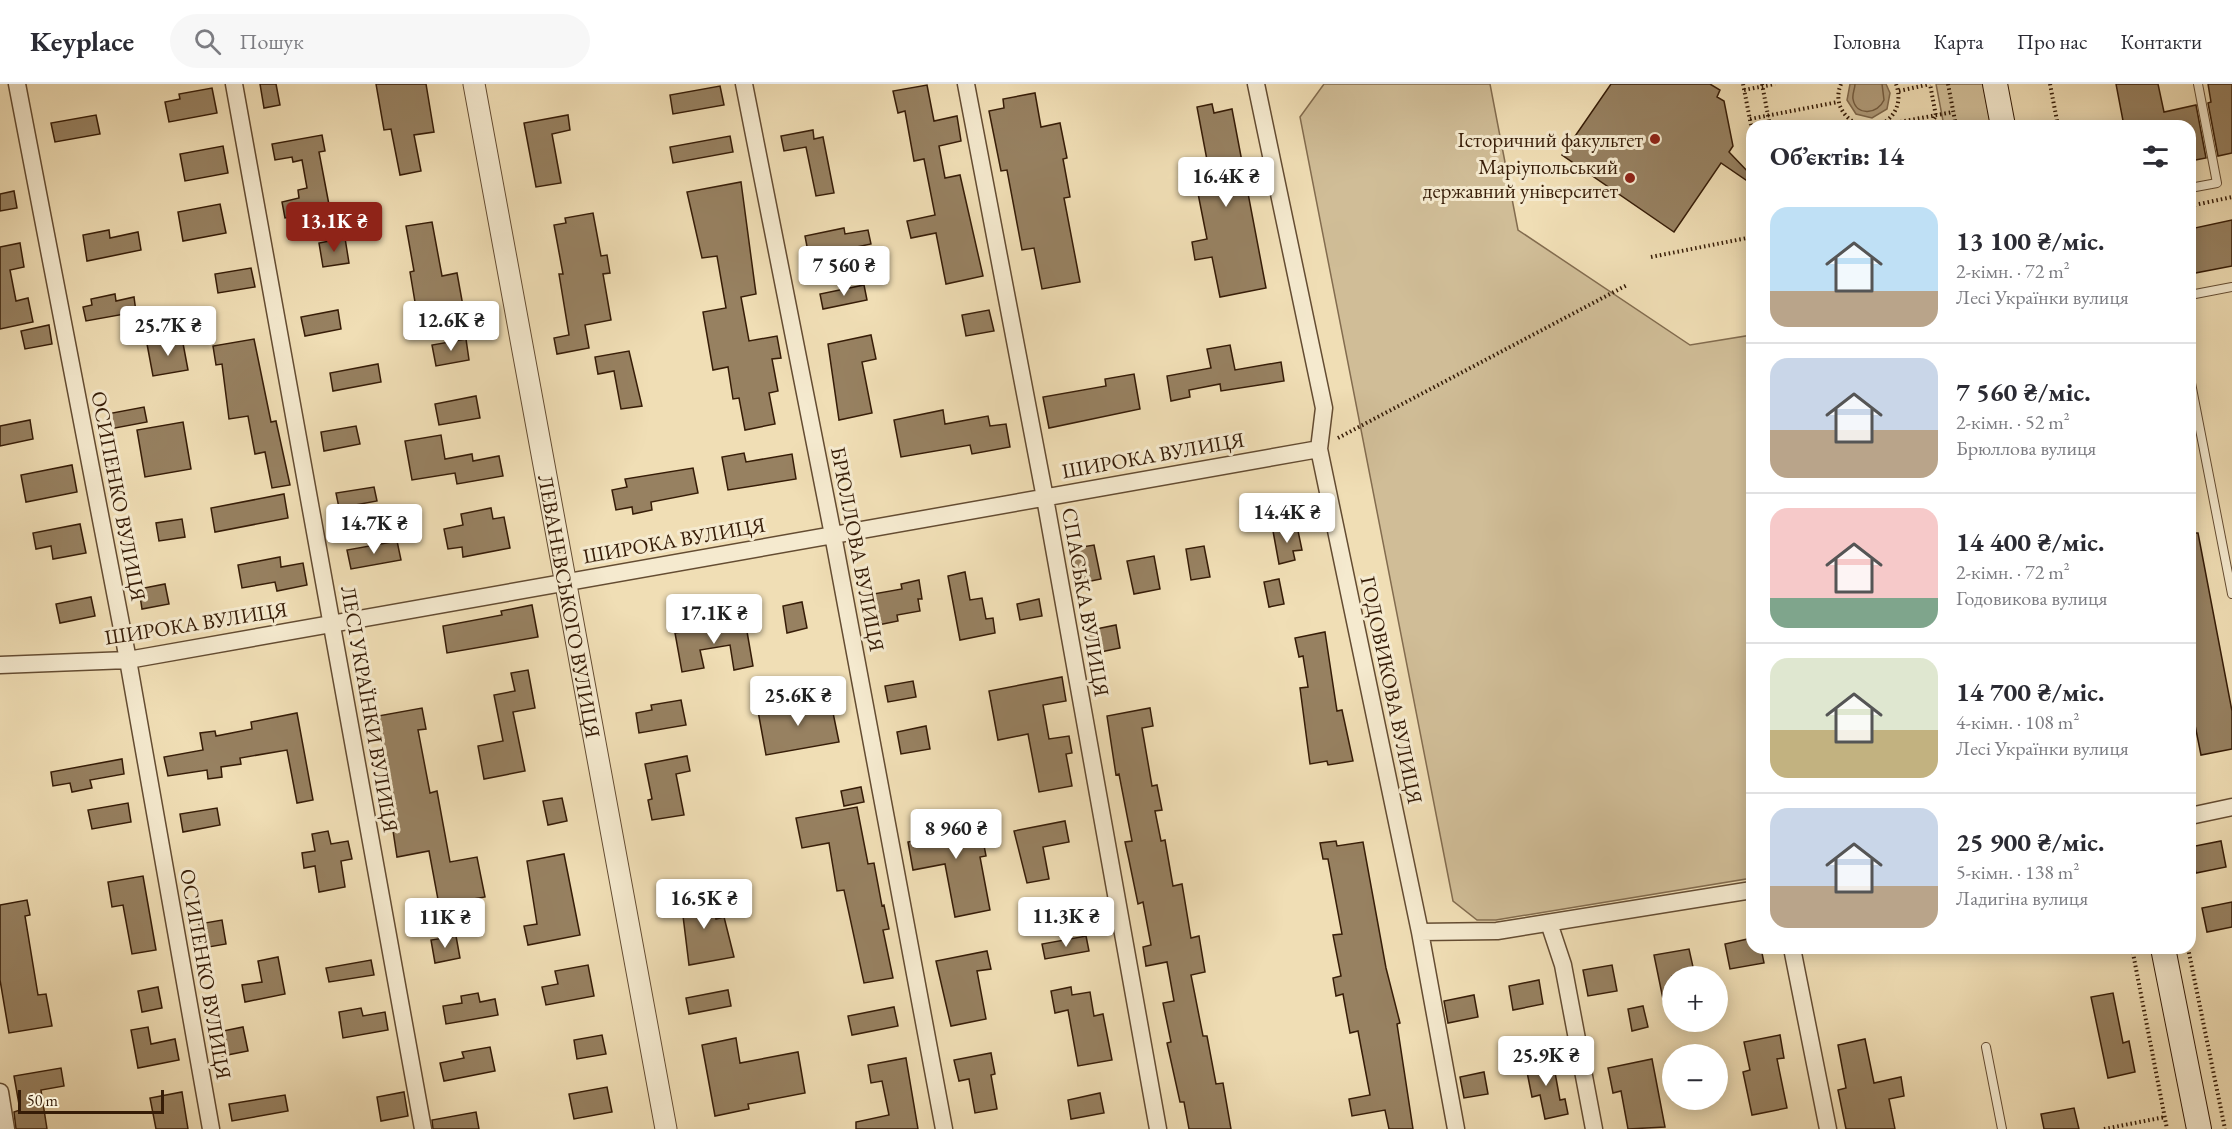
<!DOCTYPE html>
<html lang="uk">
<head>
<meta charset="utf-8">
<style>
  body { margin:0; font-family:"EB Garamond",serif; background:#f7f7f7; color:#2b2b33; height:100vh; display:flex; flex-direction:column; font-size:22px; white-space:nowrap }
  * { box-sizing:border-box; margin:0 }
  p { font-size:20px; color:#7c7c81 }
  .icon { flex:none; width:33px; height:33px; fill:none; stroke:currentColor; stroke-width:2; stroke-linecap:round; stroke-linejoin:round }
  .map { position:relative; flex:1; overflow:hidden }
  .details { position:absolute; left:1746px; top:36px; width:450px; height:834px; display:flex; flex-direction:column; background:#fff; border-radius:18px; box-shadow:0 3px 15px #0003 }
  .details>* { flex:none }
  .controls { position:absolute; left:1662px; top:882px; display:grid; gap:12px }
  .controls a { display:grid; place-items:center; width:66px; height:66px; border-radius:50%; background:#fff; box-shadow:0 3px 15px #0003; font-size:30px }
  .scale { position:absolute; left:18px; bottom:15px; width:146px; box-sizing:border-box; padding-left:6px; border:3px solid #361c07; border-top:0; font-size:16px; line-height:21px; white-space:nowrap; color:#361c07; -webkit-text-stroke:4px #f5eacf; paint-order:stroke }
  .price { position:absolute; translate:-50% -51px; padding:0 14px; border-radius:6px; background:#fff; color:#222; font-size:20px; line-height:39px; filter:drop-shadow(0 2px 3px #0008) }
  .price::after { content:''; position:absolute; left:50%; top:36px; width:18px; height:14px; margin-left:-9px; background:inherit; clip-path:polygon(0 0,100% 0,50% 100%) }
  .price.active { background:#8f2418; color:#fff }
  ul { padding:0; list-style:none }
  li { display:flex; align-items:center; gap:18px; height:150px; padding:0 24px }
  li+li { border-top:2px solid #e1e1e2 }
  li span { display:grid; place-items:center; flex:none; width:168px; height:120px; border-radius:18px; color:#555 }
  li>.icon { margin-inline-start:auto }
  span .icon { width:72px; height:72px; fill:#fffc; stroke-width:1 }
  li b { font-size:26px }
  h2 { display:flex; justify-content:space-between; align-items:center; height:72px; padding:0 24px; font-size:26px }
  header { display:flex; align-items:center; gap:36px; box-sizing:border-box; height:84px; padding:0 30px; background:#fff; border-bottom:2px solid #e1e1e2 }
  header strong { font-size:28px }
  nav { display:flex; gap:33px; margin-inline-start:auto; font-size:21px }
  .search { width:420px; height:54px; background:#f7f7f7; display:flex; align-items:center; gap:15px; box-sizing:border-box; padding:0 21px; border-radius:33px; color:#7c7c81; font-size:22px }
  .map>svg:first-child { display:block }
</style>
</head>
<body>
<header>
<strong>Keyplace</strong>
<div class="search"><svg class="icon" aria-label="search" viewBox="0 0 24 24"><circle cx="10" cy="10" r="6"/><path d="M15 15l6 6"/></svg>Пошук</div>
<nav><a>Головна</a><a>Карта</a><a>Про нас</a><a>Контакти</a></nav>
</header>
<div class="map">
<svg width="2232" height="1045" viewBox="0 0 2232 1045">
  <rect width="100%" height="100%" fill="#f0deb5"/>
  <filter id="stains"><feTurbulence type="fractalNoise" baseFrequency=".00333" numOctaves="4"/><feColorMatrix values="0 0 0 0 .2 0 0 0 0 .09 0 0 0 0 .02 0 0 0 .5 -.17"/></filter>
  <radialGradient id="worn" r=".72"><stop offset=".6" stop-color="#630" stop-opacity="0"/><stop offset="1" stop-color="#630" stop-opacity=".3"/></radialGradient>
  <path fill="#d0bd97" stroke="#836c4f" stroke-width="1.5" d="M1324,0H1490L1518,146L1690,261L1752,251V794L1496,836H1477L1453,817L1300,33Z
    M1936,0H1983L1991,42H1944Z"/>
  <path fill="#b19c7a" stroke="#80694c" stroke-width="1.5" d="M1850,0H1886L1890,9L1887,25L1872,34L1856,30L1847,16Z"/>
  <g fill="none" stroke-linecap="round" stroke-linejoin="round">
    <path stroke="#745c40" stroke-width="1.5" d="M1855,0C1855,5 1852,10 1853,15C1856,33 1878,30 1884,16L1882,0"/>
  </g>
  <path fill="#978161" stroke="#361c07" stroke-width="1.5" d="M260,0H276L280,21L264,24Z
    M376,0H426L434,48L414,51L421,87L400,91L391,45L384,46Z
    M1611,0H1710L1720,6L1717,13L1724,17L1733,62L1729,68L1751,91L1746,96L1721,79L1674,148L1562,71Z
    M2116,0H2158L2164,28L2196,21L2206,74L2190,77V42H2124Z
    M2208,0H2232V69L2218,72L2208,19L2211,18Z
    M927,1L934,37L957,32L961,57L939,62L945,94L960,91L983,192L946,200L936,149L911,154L907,137L935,131L924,75L914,77L905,27L898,29L893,7Z
    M720,2L724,21L673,30L670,11Z
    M212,4L217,29L169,38L165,18L180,15L179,10Z
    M1035,9L1041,43L1060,39L1067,74L1063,75L1070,113L1064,114L1080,198L1042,205L1034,164L1022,166L1007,86L1001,87L989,27L1004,24L1003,15Z
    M1212,20L1214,29L1232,25L1266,204L1220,213L1212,173L1195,176L1192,158L1207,155L1192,79L1207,76L1197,23Z
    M96,31L100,50L55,58L51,39Z
    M568,31L570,46L552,50L561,99L536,103L524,39Z
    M813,46L814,55L823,53L834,109L816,112L806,63L784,67L781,52Z
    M322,51L325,67L319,68L330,126L285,134L282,118L299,114L298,106L307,104L302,76L293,78L292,73L275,76L272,60Z
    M730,52L733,68L673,79L670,63Z
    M223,62L228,89L185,97L180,70Z
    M741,98L756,210L741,213L749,257L777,252L781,274L772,275L778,307L769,309L775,340L745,346L739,314L733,315L728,283L713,286L703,228L726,224L717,172L702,174L687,108Z
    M14,107L17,124L0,127V110Z
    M220,120L226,149L183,157L178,128Z
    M593,129L601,172L607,171L610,189L603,190L611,236L585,241L589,264L557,270L554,254L569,251L559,190H563L554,141L566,139L565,134Z
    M2232,136V182L2190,190V145Z
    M432,138L442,192L457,189L463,222L417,230L410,188L414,187L406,142Z
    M844,144L845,150L868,146L871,160L809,173L805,152Z
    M109,146L110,154L138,148L141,166L87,177L83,151Z
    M345,154L349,179L323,183L319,159Z
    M20,159L24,183L10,186L16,217L28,214L33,238L0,245V163Z
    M251,184L255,203L218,209L215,190Z
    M864,201L867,216L823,225L820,210Z
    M115,210L116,217L134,213L136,228L86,237L83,223L92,221L91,215Z
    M338,226L341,245L305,252L301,233Z
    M989,226L994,247L966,252L962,231Z
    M49,241L52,260L25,265L21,247Z
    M871,251L876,275L862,278L872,329L839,336L828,260Z
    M182,254L188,286L153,292L147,260Z
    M254,255L271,338L276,337L290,401L272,404L265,368L255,370L248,332L229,335L222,280L216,281L213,262Z
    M466,255L469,276L436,282L432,261Z
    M1230,261L1235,286L1281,278L1284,297L1221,307L1220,300L1189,306L1190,313L1171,317L1167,292L1211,284L1207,265Z
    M629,267L642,322L621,325L614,287L598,290L595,273Z
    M378,280L381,298L333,307L330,289Z
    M1134,290L1140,325L1049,344L1043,313L1106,302L1105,295Z
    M476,312L480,334L439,341L435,320Z
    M144,323L147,338L110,345L107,330Z
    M943,326L945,340L988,332L990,342L1006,340L1010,363L972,370L970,361L901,373L894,336Z
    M30,336L33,355L0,362V342Z
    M183,338L191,385L145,393L137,346Z
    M356,342L360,360L324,367L321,348Z
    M441,351L445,375L472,370L473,377L499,372L503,392L457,400L455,389L412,396L405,357Z
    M744,369L746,378L792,370L796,395L728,406L722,373Z
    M72,381L77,408L26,418L21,391Z
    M693,384L698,409L651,418L652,426L633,430L632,423L616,426L612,406L627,403L625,395Z
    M374,403L377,417L339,424L336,409Z
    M284,410L288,434L215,448L211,424Z
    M491,424L493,435L504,433L510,464L463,473L462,463L448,465L444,445L463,441L461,430Z
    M182,435L185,453L159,457L156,439Z
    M80,440L86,469L53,475L51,462L36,465L33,449Z
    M1297,442L1302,466L1293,467L1295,476L1279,480L1273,447Z
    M2190,449H2198L2232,627V665L2201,671L2190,616Z
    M397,457L401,476L351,485L347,466Z
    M1094,461L1101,495L1076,500L1069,465Z
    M1204,462L1210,493L1191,496L1186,465Z
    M1154,472L1160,505L1134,510L1127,477Z
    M280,473L281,483L303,479L307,501L277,507L275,498L242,504L238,481Z
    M965,488L970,516L982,514L986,535L993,534L995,549L960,556L948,492Z
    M1279,495L1284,520L1269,523L1264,498Z
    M919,496L922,515H918L920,527L897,531L898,537L868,543L862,512L902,505L901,500Z
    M165,500L169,520L142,525L139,505Z
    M91,513L95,532L60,539L56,520Z
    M1039,515L1042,532L1020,536L1017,520Z
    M802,518L807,544L787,549L783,522Z
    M532,521L538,553L447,569L443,542L502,531L501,527Z
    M745,536L753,582L734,586L730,561L700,566L704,584L682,588L675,549Z
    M1116,541L1120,564L1091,570L1086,547Z
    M1325,548L1337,627L1342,626L1353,677L1328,681L1327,677L1310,680L1300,604L1308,603L1303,572L1299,573L1295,554Z
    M528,586L535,624L513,628L525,687L484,695L478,662L503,657L494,611L515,607L511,589Z
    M1062,593L1066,617L1043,621L1049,655L1069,652L1072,669L1066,670L1072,702L1039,708L1028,650L998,656L989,607Z
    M913,597L916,613L888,618L885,602Z
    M830,614L839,658L766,671L758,627Z
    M681,616L686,641L639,649L636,629L652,626L651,621Z
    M422,624L426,645L418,646L430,709L437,707L450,778L477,773L485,813L439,821L429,767L397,773L387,707H383L381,691L389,689L378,632Z
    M1150,624L1153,642L1142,644L1152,702L1157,701L1162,726L1155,727L1161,757L1165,756L1173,802L1182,800L1191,854L1199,852L1205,888L1191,891L1203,952H1207L1216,1000L1223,999L1231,1045H1189L1184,1018H1180L1167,959L1171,958L1163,919L1174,917L1167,878L1146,882L1143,863L1151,861L1143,818L1138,820L1129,776L1125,758L1132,757L1119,690L1116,691L1107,632Z
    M297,629L313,716L297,719L287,666L240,674L241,680L221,683L222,693L208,695L207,686L168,692L164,673L203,666L200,649L215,647L216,652L252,645L251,638Z
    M926,642L930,665L901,670L897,648Z
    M687,672L690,687L676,690L684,731L652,736L648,716L652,715L645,680Z
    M122,675L124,690L90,696L92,704L72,708L70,699L53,702L51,688Z
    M861,703L864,718L844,722L841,707Z
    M562,714L567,737L548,741L543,717Z
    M128,719L131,738L92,745L88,726Z
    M857,723L868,780L874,779L882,822L884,821L889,845L883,846L893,894L864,899L844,806L837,807L829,759L802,764L796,734Z
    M217,724L220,741L183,748L180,730Z
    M978,730L986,772L980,773L990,826L955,833L945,780L913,786L908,758L923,755L921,740Z
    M1065,737L1069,758L1043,763L1049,795L1027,799L1014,747Z
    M328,747L331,760L348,757L352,775L341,777L345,803L319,808L315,782L304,784L302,769L315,767L312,750Z
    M1336,757L1337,762L1363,758L1386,884L1400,939L1397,940L1413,1045H1389L1385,1026L1352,1032L1349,1015L1370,1011L1358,947L1350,949L1343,910L1336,912L1333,894L1341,892L1333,851L1342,850L1328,775H1323L1320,759Z
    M2221,757L2226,783L2196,789L2190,763Z
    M564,770L580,851L528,861L524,842L537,840L527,777Z
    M143,792L156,866L132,870L123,821L112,823L108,798Z
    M710,808L716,835L724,833L734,873L689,881L683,832L678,833L675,815Z
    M27,816L30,831L25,832L38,911L46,910L52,942L9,949L0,896V821Z
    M2232,818V843L2207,848L2202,824Z
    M222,836L226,860L203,864L199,840Z
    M456,852L460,874L435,879L431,856Z
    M1086,852L1089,867L1045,875L1042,860Z
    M1752,854V864H1761L1764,879L1730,885L1725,860Z
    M1689,865L1695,892H1672V924L1665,925L1654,871Z
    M987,867L991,885L977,887L986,935L951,942L936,877Z
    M278,873L285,910L245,918L242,901L262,898L258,877Z
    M371,876L374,891L329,898L326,884Z
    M588,881L594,912L546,921L542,903L558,900L555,887Z
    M1612,881L1617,907L1588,912L1583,886Z
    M1539,896L1543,920L1513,926L1509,902Z
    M158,903L162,924L142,928L138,907Z
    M1071,903L1072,911L1090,908L1094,932L1103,930L1112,976L1078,982L1068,926L1055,929L1051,907Z
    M728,906L731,922L689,930L686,914Z
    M478,909L480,918L495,915L498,931L446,940L443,922L462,919L461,912Z
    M2113,909L2123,959L2129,957L2135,988L2108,994L2091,913Z
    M1474,911L1478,933L1448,939L1444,917Z
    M1643,922L1648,943L1632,947L1628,925Z
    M894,923L898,942L852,951L848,932Z
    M361,924L363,932L385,928L388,946L343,954L339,928Z
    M148,943L151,960L175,955L179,976L138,984L131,946Z
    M243,943L248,967L222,972L218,948Z
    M602,951L606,970L577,975L574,956Z
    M1780,951L1784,974L1777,975L1787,1024L1752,1031L1743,988L1750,986L1744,958Z
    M736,954L740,979L798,968L805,1009L748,1020L749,1025L715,1032L702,961Z
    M1865,955L1874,999L1901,993L1904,1012L1889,1015L1895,1045H1846L1838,1006L1846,1004L1838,961Z
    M490,963L495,987L444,997L440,979L464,974L462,968Z
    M991,969L995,990L991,991L997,1025L975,1029L969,995L959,997L954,976Z
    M1552,972L1560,1016L1565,1015L1568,1030L1545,1035L1540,1011L1532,1013L1525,978Z
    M906,974L918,1045H856V1038L889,1031L882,997L871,999L868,981Z
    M1652,975L1665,1043L1628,1045L1621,1007L1613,1009L1608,984Z
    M61,984L64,1002L41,1006L47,1045H16L14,1028L20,1026L14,992Z
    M1484,988L1488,1010L1464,1014L1460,993Z
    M607,1003L612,1028L574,1035L569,1010Z
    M182,1008L188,1045H156L150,1014Z
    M404,1008L408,1032L381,1037L377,1013Z
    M1100,1009L1104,1029L1071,1035L1068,1016Z
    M285,1011L288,1027L232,1037L229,1020Z
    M2074,1024L2079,1045H2044L2041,1030Z
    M476,1028L479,1045H433L432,1036Z"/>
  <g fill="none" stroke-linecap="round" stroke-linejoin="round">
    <defs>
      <path id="service" d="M2190,104L2217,99L2198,0
        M2190,211L2232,203
        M2190,294L2232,510
        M1986,963L2002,1045"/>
      <path id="minor" d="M17,0L128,576L211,1045
        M234,0L423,1045
        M744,0L833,451L944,1045
        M966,0L1045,414L1158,1045
        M1256,0L1324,324L1319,365L1420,848L1456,1045
        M0,581L128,576L1319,365
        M2190,732L2232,723
        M1549,839L1563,881L1594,1045
        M1420,848L1497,847L1752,806
        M1792,864L1828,1045
        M0,1008L6,1045"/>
      <g id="tertiary">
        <path id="s1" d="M474,0L666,1045"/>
      </g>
      <path id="secondary" d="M1995,0L2003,42
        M2163,864L2199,1045"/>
    </defs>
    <use href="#service" stroke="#644c32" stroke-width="10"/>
    <use href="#minor" stroke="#644c32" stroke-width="19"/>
    <use href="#tertiary" stroke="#644c32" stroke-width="23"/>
    <use href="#secondary" stroke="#361c07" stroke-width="26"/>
    <path stroke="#361c07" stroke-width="4" stroke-dasharray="1.5 3" stroke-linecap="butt" d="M1743,0L1752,46
      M1762,0L1770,42
      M1841,0C1833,19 1844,35 1861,42
      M1948,0L1956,42
      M2050,0L2058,42
      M1744,6L1775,0
      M1899,7L1930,0
      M1750,35L1838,18
      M1882,40C1897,31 1902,16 1896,0
      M1878,42L1953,28
      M1929,42L1936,32L1930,0
      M2190,122L2232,113
      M1651,173L1752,153
      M1338,354L1627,201
      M2132,864L2167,1045
      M2188,864L2225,1045
      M2104,1045L2165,1033"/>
    <use href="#service" stroke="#f5eacf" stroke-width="8"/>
    <use href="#minor" stroke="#f5eacf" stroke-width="16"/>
    <use href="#tertiary" stroke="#f5eacf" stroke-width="21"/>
    <use href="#secondary" stroke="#f5eacf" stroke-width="24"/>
  </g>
  <g fill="#8f2418" stroke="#f5eacf" stroke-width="2">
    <circle cx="1655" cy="55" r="6"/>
    <circle cx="1630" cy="94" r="6"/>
  </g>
  <g text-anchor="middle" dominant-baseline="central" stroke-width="6" stroke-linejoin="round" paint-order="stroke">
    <g font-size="21" fill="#361c07" stroke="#f5eacf" text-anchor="end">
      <text x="1643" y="55">Історичний факультет</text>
      <text x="1618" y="82">Маріупольський<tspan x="1618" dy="24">державний університет</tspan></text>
    </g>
    <g font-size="21" fill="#361c07" stroke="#f5eacf">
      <text transform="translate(1153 371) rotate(-10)">ШИРОКА ВУЛИЦЯ</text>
      <text transform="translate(119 412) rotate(79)">ОСИПЕНКО ВУЛИЦЯ</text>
      <text transform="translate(674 456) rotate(-10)">ШИРОКА ВУЛИЦЯ</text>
      <text transform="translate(858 465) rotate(79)">БРЮЛЛОВА ВУЛИЦЯ</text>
      <text transform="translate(1086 518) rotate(80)">СПАСЬКА ВУЛИЦЯ</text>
      <text stroke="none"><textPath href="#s1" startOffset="531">ЛЕВАНЕВСЬКОГО ВУЛИЦЯ</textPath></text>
      <text transform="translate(196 539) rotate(-9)">ШИРОКА ВУЛИЦЯ</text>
      <text transform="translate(1392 606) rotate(78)">ГОДОВИКОВА ВУЛИЦЯ</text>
      <text transform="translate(370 625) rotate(80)">ЛЕСІ УКРАЇНКИ ВУЛИЦЯ</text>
      <text transform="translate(206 890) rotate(80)">ОСИПЕНКО ВУЛИЦЯ</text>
    </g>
  </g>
  <rect width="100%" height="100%" filter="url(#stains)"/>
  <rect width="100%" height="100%" fill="url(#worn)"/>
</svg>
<div class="controls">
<a>+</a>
<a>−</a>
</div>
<div class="scale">50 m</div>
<b class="price" style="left:1226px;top:124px">16.4K ₴</b>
<b class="price active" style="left:334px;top:169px">13.1K ₴</b>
<b class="price" style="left:844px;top:213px">7 560 ₴</b>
<b class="price" style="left:451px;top:268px">12.6K ₴</b>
<b class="price" style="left:168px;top:273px">25.7K ₴</b>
<b class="price" style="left:1287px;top:460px">14.4K ₴</b>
<b class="price" style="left:374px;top:471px">14.7K ₴</b>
<b class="price" style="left:714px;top:561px">17.1K ₴</b>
<b class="price" style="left:798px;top:643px">25.6K ₴</b>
<b class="price" style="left:956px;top:776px">8 960 ₴</b>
<b class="price" style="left:704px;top:846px">16.5K ₴</b>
<b class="price" style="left:1066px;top:864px">11.3K ₴</b>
<b class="price" style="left:445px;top:865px">11K ₴</b>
<b class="price" style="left:1546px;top:1003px">25.9K ₴</b>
<section class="details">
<h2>Об’єктів: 14<svg class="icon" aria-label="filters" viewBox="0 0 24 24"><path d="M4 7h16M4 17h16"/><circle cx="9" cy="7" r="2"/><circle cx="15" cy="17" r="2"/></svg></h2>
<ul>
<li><span style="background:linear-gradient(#bfe0f5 70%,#b9a48a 0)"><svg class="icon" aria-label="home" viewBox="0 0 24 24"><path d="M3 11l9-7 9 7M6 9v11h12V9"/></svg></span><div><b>13 100 ₴/міс.</b><p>2-кімн. · 72 m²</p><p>Лесі Українки вулиця</p></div></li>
<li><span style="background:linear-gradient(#c9d6e8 60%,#b9a48a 0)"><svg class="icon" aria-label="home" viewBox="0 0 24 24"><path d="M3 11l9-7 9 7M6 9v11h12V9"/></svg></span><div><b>7 560 ₴/міс.</b><p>2-кімн. · 52 m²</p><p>Брюллова вулиця</p></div></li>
<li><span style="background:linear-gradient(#f6c9c9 75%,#7fa58c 0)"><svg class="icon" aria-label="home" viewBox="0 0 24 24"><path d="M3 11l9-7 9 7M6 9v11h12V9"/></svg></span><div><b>14 400 ₴/міс.</b><p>2-кімн. · 72 m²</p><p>Годовикова вулиця</p></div></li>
<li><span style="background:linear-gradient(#dfe7d0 60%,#c2b280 0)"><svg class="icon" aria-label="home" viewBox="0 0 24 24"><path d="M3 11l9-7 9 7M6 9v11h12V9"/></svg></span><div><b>14 700 ₴/міс.</b><p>4-кімн. · 108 m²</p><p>Лесі Українки вулиця</p></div></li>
<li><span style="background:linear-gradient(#c9d6e8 65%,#b9a48a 0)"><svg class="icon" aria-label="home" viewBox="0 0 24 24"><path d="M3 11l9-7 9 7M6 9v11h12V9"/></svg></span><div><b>25 900 ₴/міс.</b><p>5-кімн. · 138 m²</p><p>Ладигіна вулиця</p></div></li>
</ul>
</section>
</div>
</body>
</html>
